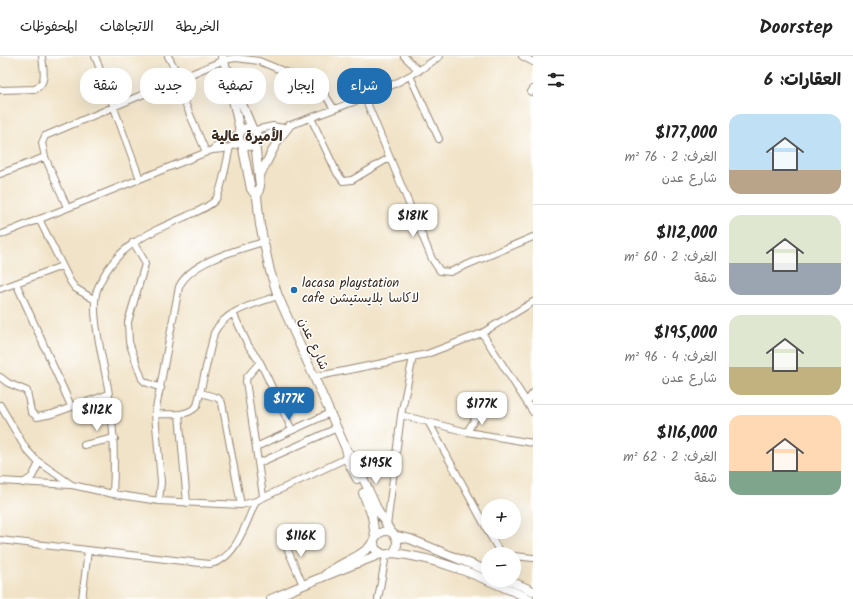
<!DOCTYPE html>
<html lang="ar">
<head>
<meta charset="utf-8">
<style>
  body { margin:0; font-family:Kalam,"Playpen Sans Arabic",sans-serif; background:#f2f2f2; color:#222; direction:rtl; height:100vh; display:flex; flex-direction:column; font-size:15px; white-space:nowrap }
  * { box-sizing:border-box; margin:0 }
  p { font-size:13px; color:#767676 }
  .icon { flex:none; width:22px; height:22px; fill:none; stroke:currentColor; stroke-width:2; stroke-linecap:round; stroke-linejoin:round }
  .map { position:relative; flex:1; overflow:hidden; direction:ltr }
  .sheet { display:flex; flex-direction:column; background:#fff; width:320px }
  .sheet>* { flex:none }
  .top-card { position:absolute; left:12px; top:12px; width:380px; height:36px; direction:rtl; display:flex; gap:8px }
  .tools { position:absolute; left:481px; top:443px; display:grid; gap:8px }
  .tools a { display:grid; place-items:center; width:40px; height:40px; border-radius:50%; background:#fff; box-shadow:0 4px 16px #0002; font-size:20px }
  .price { position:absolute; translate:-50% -34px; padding:0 9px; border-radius:8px; background:#fff; color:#222; font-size:13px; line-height:26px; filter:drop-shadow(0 1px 2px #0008) }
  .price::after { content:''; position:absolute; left:50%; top:24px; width:12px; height:9px; margin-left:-6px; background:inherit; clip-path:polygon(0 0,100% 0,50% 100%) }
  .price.on { background:#1f6fb2; color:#fff }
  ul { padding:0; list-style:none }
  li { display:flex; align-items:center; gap:12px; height:100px; padding:0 12px }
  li+li { border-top:1px solid #e0e0e0 }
  li span { display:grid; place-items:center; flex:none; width:112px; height:80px; border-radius:12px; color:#555 }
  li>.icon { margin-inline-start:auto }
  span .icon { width:48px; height:48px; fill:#fffc; stroke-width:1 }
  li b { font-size:17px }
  h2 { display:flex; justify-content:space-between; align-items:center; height:48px; padding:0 12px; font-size:17px }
  .tag { padding:0 14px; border-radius:16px; background:#fff; box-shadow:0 4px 16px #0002; font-size:14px; line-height:36px }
  .tag.on { background:#1f6fb2; color:#fff }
  header { display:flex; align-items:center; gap:24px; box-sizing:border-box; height:56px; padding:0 20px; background:#fff; border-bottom:1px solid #e0e0e0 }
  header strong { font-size:19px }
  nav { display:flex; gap:22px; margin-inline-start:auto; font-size:14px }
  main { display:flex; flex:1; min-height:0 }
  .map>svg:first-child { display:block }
</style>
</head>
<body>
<header>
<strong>Doorstep</strong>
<nav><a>الخريطة</a><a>الاتجاهات</a><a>المحفوظات</a></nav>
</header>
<main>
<section class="sheet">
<h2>العقارات: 6<svg class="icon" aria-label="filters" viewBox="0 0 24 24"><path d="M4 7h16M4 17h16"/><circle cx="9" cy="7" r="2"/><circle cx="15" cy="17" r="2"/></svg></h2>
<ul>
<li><span style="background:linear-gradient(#bfe0f5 70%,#b9a48a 0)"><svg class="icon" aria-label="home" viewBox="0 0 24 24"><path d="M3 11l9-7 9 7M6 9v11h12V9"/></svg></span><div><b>$177,000</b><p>الغرف: 2 · 76 m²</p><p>شارع عدن</p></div></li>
<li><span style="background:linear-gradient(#dfe7d0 60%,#9aa5b1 0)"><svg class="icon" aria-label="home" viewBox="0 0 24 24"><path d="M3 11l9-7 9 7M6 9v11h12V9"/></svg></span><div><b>$112,000</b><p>الغرف: 2 · 60 m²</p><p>شقة</p></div></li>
<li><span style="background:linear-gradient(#dfe7d0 65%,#c2b280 0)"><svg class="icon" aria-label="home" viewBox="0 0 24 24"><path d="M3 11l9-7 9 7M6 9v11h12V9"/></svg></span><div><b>$195,000</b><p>الغرف: 4 · 96 m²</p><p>شارع عدن</p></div></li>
<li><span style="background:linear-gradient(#ffd9b3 70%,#7fa58c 0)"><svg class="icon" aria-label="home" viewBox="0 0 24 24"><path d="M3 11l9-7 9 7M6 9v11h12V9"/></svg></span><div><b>$116,000</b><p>الغرف: 2 · 62 m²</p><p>شقة</p></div></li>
</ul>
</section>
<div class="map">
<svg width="533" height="543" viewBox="0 0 533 543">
  <rect width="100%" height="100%" fill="#fff"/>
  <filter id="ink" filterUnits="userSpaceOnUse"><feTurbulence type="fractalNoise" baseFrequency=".025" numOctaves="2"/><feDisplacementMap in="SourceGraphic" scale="8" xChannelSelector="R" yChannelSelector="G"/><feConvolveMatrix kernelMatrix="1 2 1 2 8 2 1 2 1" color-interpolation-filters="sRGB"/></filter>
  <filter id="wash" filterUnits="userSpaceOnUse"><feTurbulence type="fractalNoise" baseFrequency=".012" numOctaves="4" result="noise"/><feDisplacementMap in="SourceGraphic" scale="16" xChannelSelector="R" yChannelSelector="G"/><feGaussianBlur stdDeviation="0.9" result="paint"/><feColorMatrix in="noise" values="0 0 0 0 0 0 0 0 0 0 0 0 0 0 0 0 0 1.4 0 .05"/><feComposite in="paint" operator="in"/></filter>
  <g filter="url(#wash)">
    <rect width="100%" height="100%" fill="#f1e3c7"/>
  </g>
  <g filter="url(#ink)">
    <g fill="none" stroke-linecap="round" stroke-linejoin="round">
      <defs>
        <path id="minor" d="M95,0L140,123
          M168,0L181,24
          M404,0L419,15
          M522,0L533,6
          M410,20L439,83
          M176,26L206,96
          M0,34L35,33C48,27 43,12 42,0
          M531,36L533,33
          M365,42L432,203L440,215L450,216L533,181
          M311,62L337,117L343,125L352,124L389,102
          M255,74L273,70L283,72
          M257,83C267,80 275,75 285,71C339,51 394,35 440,0
          M212,94L220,86L239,78
          M0,118L45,101
          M67,151L45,101L42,87L45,80L224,4L236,2L259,5L305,24L322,34L334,53
          M39,163L70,225L75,232L95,244
          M0,179L212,94L224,93L241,87
          M133,186L144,204L145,208L128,266L129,286L142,323L145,326L161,332
          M16,227L71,350
          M0,233L62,210
          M233,257L248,289L261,308L292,374
          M482,277L533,356
          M260,306L247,321L246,325L263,440
          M0,321L8,327L27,335L31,356L37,361L52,358L109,338
          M314,321L427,298L482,277L533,246
          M201,337L218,342L222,347L241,449
          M527,345L533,337
          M0,349L26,393L36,404L72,429L113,438L159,445L241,449L256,445L349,401
          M155,358C170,358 187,361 197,350L214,277C226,253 256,248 278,240
          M179,358L187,447
          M401,359L467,376L533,387
          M429,367L488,475
          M467,376L482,351
          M84,389L115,382
          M256,391L330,357
          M259,407L337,372
          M0,425L70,429
          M23,427L32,421L39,407
          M113,438C115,404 114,372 109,339C106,313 89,258 97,234C113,191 148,177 187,160C196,156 210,151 216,143C222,134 227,103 230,91
          M159,445L161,426L155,358L179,231C191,205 238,194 263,186
          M387,470L401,359L413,301
          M488,476L501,498
          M283,483L303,529
          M0,484L209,508C236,505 246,466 256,445
          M514,500L533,502
          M82,543L88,495
          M378,543L386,499"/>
        <path id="tertiary" d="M222,0C226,8 226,15 228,24C232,41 237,58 240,76
          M227,13L234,19L242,48L252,72
          M239 81a9 9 0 1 1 18 0a9 9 0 1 1-18 0Z
          M255,87L260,130L257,141L260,169L270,215L278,240L347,395L353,400L378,455L391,476
          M242,88L251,133L257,141
          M259,121L278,84L289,70
          M347,395L346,402L357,423
          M363,437L372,460L375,481
          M396,480L410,483L488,515
          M393,497C441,502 486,523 530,543
          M325,519C337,508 354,504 367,493C373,489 374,480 380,477C393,469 403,487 393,497L384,499L375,493L374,486
          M508,524L533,535
          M271,543C307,527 344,512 381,498"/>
      </defs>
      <use href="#minor" stroke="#968672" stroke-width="8"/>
      <use href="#tertiary" stroke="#968672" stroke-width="10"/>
      <use href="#minor" stroke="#fff" stroke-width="6"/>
      <use href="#tertiary" stroke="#fff" stroke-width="8"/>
    </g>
  </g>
  <circle fill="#1f6fb2" stroke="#fff" stroke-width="1.5" cx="294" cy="234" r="4"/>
  <g text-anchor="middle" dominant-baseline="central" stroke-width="3" stroke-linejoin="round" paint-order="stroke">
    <g font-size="13" fill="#3b2a1e" stroke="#fff" text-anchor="start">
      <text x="302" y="227">lacasa playstation<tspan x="302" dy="15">cafe لاكاسا بلايستيشن</tspan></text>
    </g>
    <g font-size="13" fill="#3b2a1e" stroke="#fff">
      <text transform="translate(313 288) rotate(66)">شارع عدن</text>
    </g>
    <g font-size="14" font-weight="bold" fill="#3b2a1e" stroke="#fff">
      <text x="247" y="81">الأميرة عالية</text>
    </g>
  </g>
</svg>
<div class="tools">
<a>+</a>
<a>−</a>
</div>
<b class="price" style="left:413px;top:182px">$181K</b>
<b class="price on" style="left:289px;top:365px">$177K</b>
<b class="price" style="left:482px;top:370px">$177K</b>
<b class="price" style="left:97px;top:376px">$112K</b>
<b class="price" style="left:376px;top:429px">$195K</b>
<b class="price" style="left:301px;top:502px">$116K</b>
<div class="top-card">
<a class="tag on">شراء</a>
<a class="tag">إيجار</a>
<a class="tag">تصفية</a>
<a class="tag">جديد</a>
<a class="tag">شقة</a>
</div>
</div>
</main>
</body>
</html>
